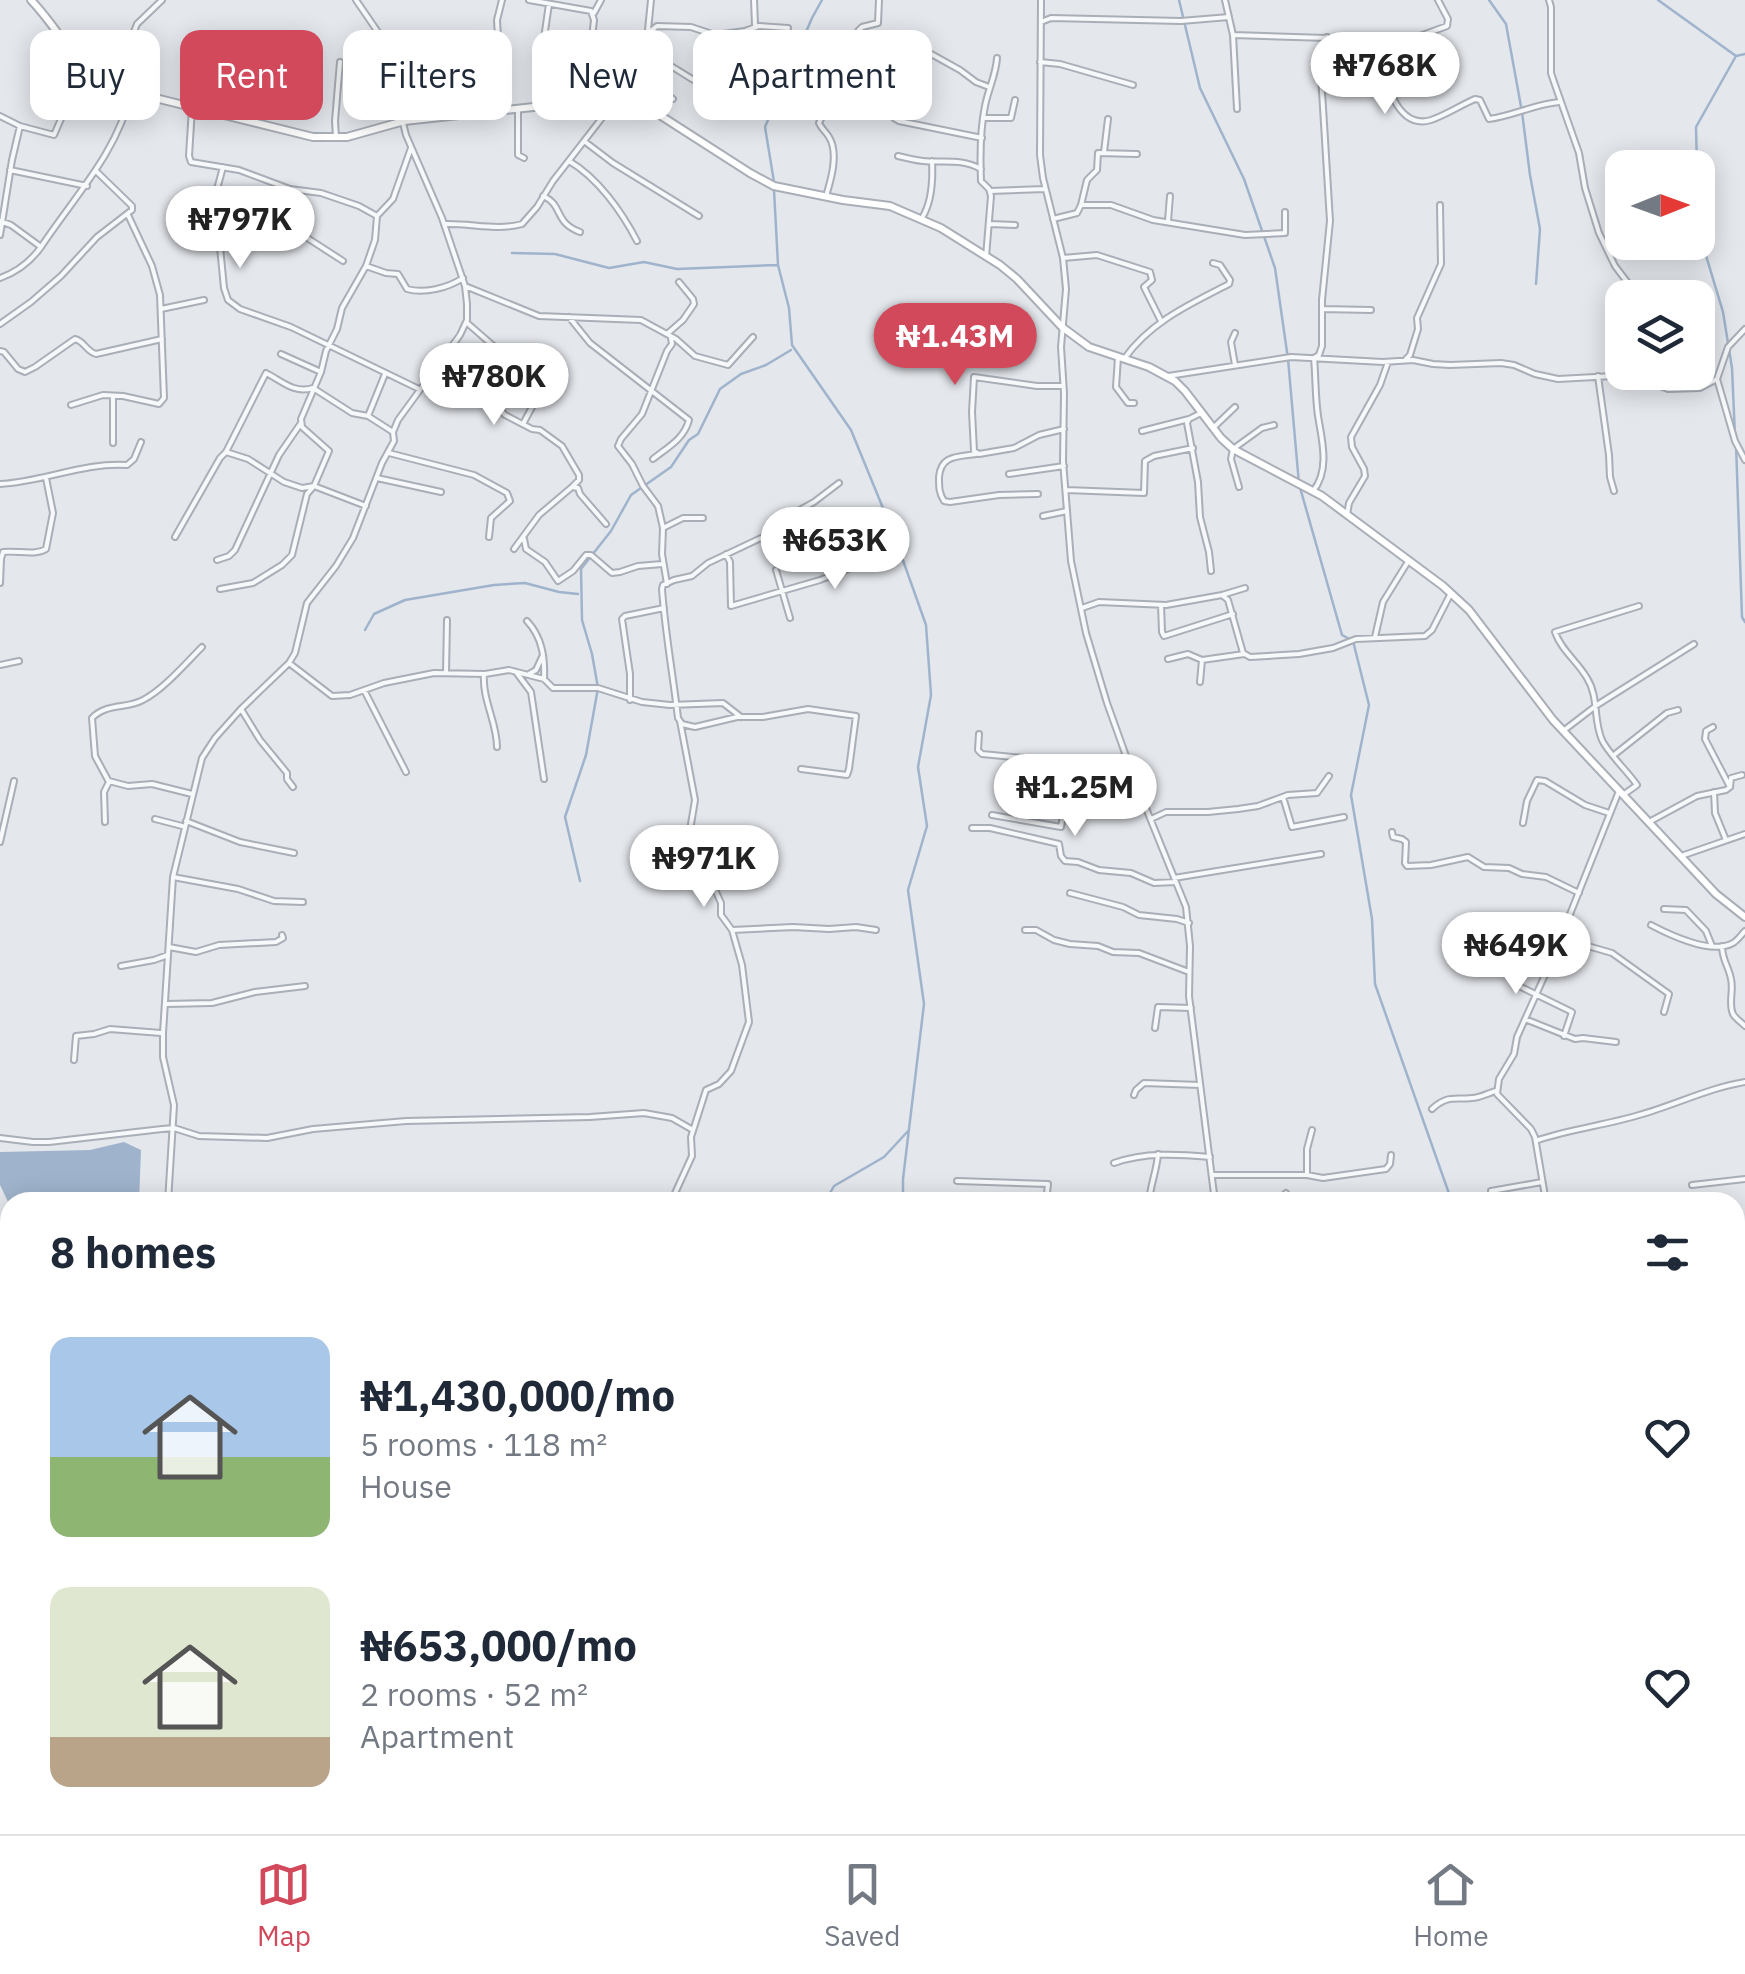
<!DOCTYPE html>
<html lang="en">
<head>
<meta charset="utf-8">
<style>
  body { margin:0; font-family:"IBM Plex Sans",sans-serif; background:#f6f6f7; color:#1f2937; height:100vh; display:flex; flex-direction:column; font-size:38px; white-space:nowrap }
  * { box-sizing:border-box; margin:0 }
  p { font-size:32px; color:#747a83 }
  .icon { flex:none; width:55px; height:55px; fill:none; stroke:currentColor; stroke-width:2; stroke-linecap:round; stroke-linejoin:round }
  .map { position:relative; flex:1; overflow:hidden }
  .drawer { position:absolute; left:0px; top:1192px; width:1745px; height:642px; display:flex; flex-direction:column; background:#fff; border-radius:30px 30px 0 0; box-shadow:0 5px 25px #0003 }
  .drawer>* { flex:none }
  .banner { position:absolute; left:30px; top:30px; width:1000px; height:90px; display:flex; gap:20px }
  .needle { width:65px; rotate:89deg }
  .tools { position:absolute; left:1605px; top:150px; display:grid; gap:20px }
  .tools a { display:grid; place-items:center; width:110px; height:110px; border-radius:20px; background:#fff; box-shadow:0 5px 25px #0003; font-size:50px }
  .price { position:absolute; translate:-50% -85px; padding:0 22px; border-radius:35px; background:#fff; color:#222; font-size:32px; line-height:65px; filter:drop-shadow(0 2px 5px #0008) }
  .price::after { content:''; position:absolute; left:50%; top:60px; width:30px; height:22px; margin-left:-15px; background:inherit; clip-path:polygon(0 0,100% 0,50% 100%) }
  .price.current { background:#d1495b; color:#fff }
  ul { padding:0; list-style:none }
  li { display:flex; align-items:center; gap:30px; height:250px; padding:0 50px }
  li span { display:grid; place-items:center; flex:none; width:280px; height:200px; border-radius:20px; color:#555 }
  li>.icon { margin-inline-start:auto }
  span .icon { width:120px; height:120px; fill:#fffc; stroke-width:1 }
  li b { font-size:42px }
  h2 { display:flex; justify-content:space-between; align-items:center; height:120px; padding:0 50px; font-size:42px }
  .pill { padding:0 35px; border-radius:20px; background:#fff; box-shadow:0 5px 25px #0003; font-size:35px; line-height:90px }
  .pill.current { background:#d1495b; color:#fff }
  .dock { display:flex; justify-content:space-around; align-items:center; height:140px; border-top:2px solid #e0e1e3; background:#fff; font-size:28px; color:#747a83 }
  .dock a { display:grid; justify-items:center; gap:5px }
  .dock .current { color:#d1495b }
  .map>svg:first-child { display:block }
</style>
</head>
<body>
<div class="map">
<svg width="1745" height="1834" viewBox="0 0 1745 1834">
  <rect width="100%" height="100%" fill="#e4e7ec"/>
  <path fill="#9fb4cc" d="M124,1142L141,1150L139,1202H10V1206L0,1185V1152L90,1150Z"/>
  <g fill="none" stroke-linecap="round" stroke-linejoin="round">
    <path stroke="#9fb4cc" stroke-width="2.5" d="M1179,0L1200,88L1244,179L1275,268L1288,359L1299,484L1342,635L1353,641L1369,705L1351,795L1372,919L1375,984L1452,1202
      M1489,0L1506,24L1522,112L1530,175L1540,229L1536,284
      M1658,0L1736,56L1745,54
      M1697,168L1696,127L1736,56
      M774,182L765,127L812,18L822,0
      M774,190L778,265L789,308L792,345L851,430L894,535L926,625L931,695L918,767L927,826L908,890L924,1004L903,1179V1202
      M1698,221V229L1723,312L1732,368L1735,436
      M512,253L555,254L609,268L644,262L677,269L777,265
      M1736,444L1742,617L1745,622
      M365,630L374,614L405,600L494,585L525,583L559,592L578,594
      M580,881L565,817L586,755L598,688L592,654L582,620L581,569L611,531L631,495L671,467L689,440L698,434L720,389L741,374L766,365L791,350
      M825,1202L834,1186L884,1157L909,1130
      M1627,1825L1628,1834"/>
    <defs>
      <path id="street" d="M529,0L591,11L594,20L589,64L628,79
        M754,0L755,25
        M1041,0L1040,155L1043,178L1063,258L1066,289L1061,347L1064,393L1063,461L1071,561L1086,633L1107,703L1135,781L1186,907L1190,946L1189,996L1215,1202
        M1225,0L1233,35L1237,109
        M1549,0L1551,7V73L1554,82L1579,153L1585,188L1599,233L1615,266L1631,287L1633,298
        M549,4L543,45L537,59L552,77L556,102
        M594,13L601,0
        M1041,22L1051,18L1181,21L1229,17
        M648,30L651,0
        M1233,35L1359,39L1374,43L1379,51C1384,75 1395,131 1431,120C1446,115 1461,105 1475,99L1480,100L1489,119C1513,116 1535,104 1559,102
        M498,38L497,20L502,0
        M924,50L960,70L976,82L989,87
        M1379,51L1447,26L1448,19L1438,0
        M640,52C660,57 675,69 692,79C709,89 728,95 745,106
        M393,54L420,51L427,54L424,111L426,118
        M1040,62L1060,64L1133,85
        M1321,64H1381
        M633,71L673,99
        M842,72C863,78 892,94 894,118L899,121L982,138
        M97,78L131,39L137,24L162,0
        M718,90L733,61
        M617,98L629,80L648,33L657,26L691,27L712,34H723L745,31L759,26L788,28
        M192,108L189,156L191,162L239,170L290,189L321,193L359,206L377,216
        M518,109V155L524,158
        M0,116L20,126L54,135L67,105L95,76
        M983,118H1011L1015,100
        M336,137L335,121L340,62
        M584,141L613,163L699,216
        M1104,152L1108,119
        M898,156C906,158 914,160 923,161C944,163 961,158 981,169
        M569,161C598,178 622,212 637,241
        M223,167L213,204L295,230L343,261
        M10,170L87,186
        M990,191L1045,189
        M543,196C564,205 553,222 580,232
        M826,196C831,180 839,153 829,137C826,132 821,128 819,123L853,50L858,31L862,27L878,23L879,0
        M213,204L222,235L220,247L224,288L228,300L240,309L291,327L419,389
        M1081,205L1087,180L1097,170L1098,153L1137,154
        M922,218C932,202 933,180 932,161
        M1053,219L1077,213L1081,205H1111L1153,220L1245,235L1285,233V212
        M0,221L11,225L41,247C74,197 118,152 131,92
        M1168,221L1170,196
        M444,224C471,223 497,231 522,224L537,207L553,181L605,114L610,99
        M990,224L1015,225
        M0,235L12,160L20,126
        M986,257L991,196L989,189L981,181C980,157 980,130 985,106C988,90 996,75 997,58
        M1063,258L1097,255L1150,272L1152,280L1144,287L1161,321
        M366,266L386,273L398,274L407,289C424,294 448,288 463,278
        M0,278C17,272 31,261 41,247
        M465,286L539,316L641,320L676,339L695,356L728,365L753,337
        M161,309L204,300
        M1322,309L1371,310
        M569,317L590,343L689,420C684,439 668,447 653,459
        M466,322L497,349C508,366 527,376 540,392L523,424
        M0,324L31,302L61,276L97,237L132,210V206L96,171
        M1745,329L1728,347L1717,379L1735,441L1745,460
        M667,334L683,320L694,304L693,299L679,282
        M0,351L4,352L18,369L25,372L35,367L75,339C84,341 86,351 96,354L162,339
        M281,354L321,372
        M1118,357L1116,387L1128,403H1134
        M1124,359C1150,322 1190,304 1229,284L1230,280L1220,265L1213,263
        M1406,359L1410,355L1418,329L1417,318L1441,264L1440,205
        M1235,365L1231,342L1235,333
        M1168,376L1291,357L1383,362L1413,360L1433,364L1450,365L1501,363L1514,365L1535,374L1558,379L1632,375L1668,389L1700,388L1717,379
        M1598,376L1609,455L1610,477L1614,491
        M425,381L442,391L451,393L467,390L487,396L505,415L532,429L540,430L562,446L579,475V480L572,487L578,488L580,494L606,524
        M1063,386H1037L974,377L972,412L974,451L979,454L1014,448L1039,435L1064,429
        M470,390L497,349
        M113,396V443
        M71,405L103,395L123,396L159,404L164,398L160,295L152,266L128,215
        M1201,413L1189,419L1187,423L1198,482L1200,517L1209,552L1211,571
        M368,416L385,374
        M1213,428L1235,407
        M1142,431L1189,419
        M226,452L266,373C282,381 294,394 313,388L352,413L368,416L393,432
        M389,453L474,475L507,493L510,501L491,518L489,537
        M976,454C957,457 941,455 939,477C939,488 939,493 944,501L950,502L999,495L1038,494
        M1009,474L1064,466
        M377,478L441,492
        M0,484C43,482 84,462 127,465L134,459L141,442
        M1239,487L1231,459L1233,449L1262,428L1274,425
        M1066,490L1144,493L1145,461L1154,456L1193,448
        M1313,491C1329,472 1323,444 1319,422C1315,402 1316,379 1314,358L1319,355L1322,346V300L1330,221L1320,59L1328,50L1327,37
        M1347,515L1349,503L1365,476L1364,469L1352,447L1351,437L1380,385L1388,362
        M1043,516L1067,511
        M663,528L683,518H703
        M175,537L220,458L226,452L248,459L284,482L302,488L314,486L366,506
        M524,539L526,549L545,562L558,581L573,571L586,555H591L612,573L620,572L638,566L662,564
        M514,549L539,515L572,487
        M726,554L730,562L731,606L820,580L850,568L871,555
        M217,560L229,556L235,550L279,455L301,423
        M776,570L790,618
        M0,583L1,559L3,552C17,550 34,556 46,549L53,513L46,478
        M667,584L662,554L663,528L658,506L643,486L632,464L618,446L621,439L642,414L667,351L672,344L671,338
        M220,589L253,583L282,565L292,555L307,494L314,486L329,451L302,427L301,419L321,372L326,351L337,329L342,308L366,266L375,240L377,216L393,199L411,148
        M1222,595L1228,600L1243,653L1250,657L1299,654L1333,648L1356,639L1425,636L1432,630L1451,593
        M1161,605L1162,632L1164,636L1233,614
        M1082,608L1099,602L1166,605L1222,595L1245,588
        M527,621C542,637 545,657 544,679
        M1375,637L1383,602L1409,560
        M1168,659L1188,654L1202,660L1244,654
        M289,663L332,696L350,695L384,683L434,673L485,674L509,670L544,679L553,688H598L642,702L670,705L723,703L741,717
        M0,665L19,661
        M516,672L531,692L544,779
        M446,673L447,620
        M484,674C482,700 497,722 497,747
        M529,674L536,670L543,655
        M1200,682L1202,660
        M364,690L406,772
        M630,700V674L622,619L625,616L664,608
        M241,709L260,740L287,773V779L293,787
        M680,721L695,800L690,830L705,851L709,876L721,903V915L732,930L793,927L829,929L856,927L876,930
        M1713,727L1706,731L1705,739L1730,787
        M1563,731L1597,705L1694,644
        M979,734L978,750L982,754L1035,759L1133,778
        M1614,755L1667,713L1678,710
        M801,769L847,775L849,769L856,716L808,709L763,717H737L695,727L682,724L678,718C673,675 665,632 662,589L663,585L674,580L692,576L708,563L763,537L780,521L814,502L839,483
        M109,781L128,786L152,784L192,794
        M1714,792L1715,813L1726,840
        M1623,795L1637,785C1628,772 1608,753 1602,740C1593,720 1599,697 1587,678C1577,661 1561,650 1555,632L1639,606
        M1283,797L1292,827L1344,817
        M992,815L1061,827L1072,767
        M155,819L182,826
        M1151,819L1166,812H1208L1238,809L1258,806L1288,795L1317,793L1329,776
        M186,821L240,842L294,853
        M105,822L104,792L109,782L95,756L92,718C106,703 127,709 143,700C164,689 186,663 202,647
        M1649,822L1697,796L1726,790L1730,787L1731,778L1742,775
        M1523,823L1527,801L1537,780L1545,781L1585,805L1609,813
        M972,828H990L1059,844L1061,856L1065,861L1078,862L1099,870L1131,873L1154,883L1176,882
        M1392,832L1393,837L1402,839L1406,842L1405,863L1407,866L1431,865L1468,857L1484,867L1509,868L1522,874L1546,877L1579,893
        M0,842L14,781
        M1684,855L1745,834
        M173,877L238,889L274,901L303,902
        M1174,878L1321,854
        M1070,893L1123,907L1139,915L1177,919L1189,923
        M1664,909L1686,910L1706,931L1712,946
        M1651,925C1670,935 1712,955 1733,943C1738,940 1741,935 1745,931
        M1025,930H1036L1054,940L1070,944L1098,946L1113,952L1139,953L1189,972
        M1520,930L1560,938L1612,953L1669,994L1664,1012
        M1722,946C1722,960 1729,967 1731,979C1734,991 1728,1003 1733,1014C1735,1018 1742,1023 1745,1026
        M169,947L196,952L219,945L276,942L283,938L282,935
        M121,966L154,960L168,955
        M1521,987L1572,1012L1564,1036
        M166,1004L212,1003L255,992L305,986
        M1525,1019L1575,1039L1583,1038L1616,1042
        M1155,1028L1158,1007L1191,1008
        M74,1060L76,1036L94,1034L110,1029L161,1033
        M1134,1095L1136,1090L1144,1083L1200,1085
        M1432,1109C1447,1095 1453,1100 1472,1098C1480,1098 1488,1093 1496,1091
        M0,1138L33,1142H49L162,1129L174,1128L199,1136L267,1138L313,1129L406,1121L590,1117L644,1113L672,1118L693,1130
        M1538,1140C1571,1129 1606,1125 1639,1115C1675,1105 1708,1088 1745,1082
        M1114,1163C1145,1152 1177,1154 1210,1157
        M1307,1174V1149L1312,1130
        M1212,1175H1307L1323,1178L1386,1169L1390,1164L1391,1155
        M957,1181L1048,1184L1046,1202
        M1692,1185L1745,1179
        M1491,1191L1542,1182
        M168,1202L174,1105L163,1057V1033L173,877L202,758L215,738L241,709L289,663L295,653L307,603L336,566L353,538L382,463L394,441L393,432L398,420L460,335L467,320V304L465,286L442,218L406,135L397,99L393,54L356,0
        M671,1202L692,1156L691,1137L706,1090L719,1084L731,1071L749,1022L742,965L732,930
        M1149,1202C1150,1186 1157,1170 1158,1154
        M1276,1202L1286,1193
        M1546,1202L1535,1137L1531,1129L1497,1094L1499,1079L1514,1054L1517,1037L1553,957L1619,791
        M1735,1328L1745,1326
        M0,1428L10,1419
        M0,1518H10
        M0,1570L10,1581
        M0,1700L10,1711
        M1735,1824L1745,1825
        M227,1825L229,1834
        M421,1825L422,1834
        M1140,1825L1142,1834
        M1253,1825L1254,1834
        M1471,1825L1474,1834
        M75,1834L93,1825
        M513,1834L547,1825
        M800,1834L803,1825
        M895,1834L899,1825
        M1427,1834V1825"/>
      <path id="secondary" d="M31,0C68,39 75,75 131,92L313,137H347L404,121L617,98L641,103L750,173L774,186L843,200L890,206L941,228L1000,265L1017,279L1062,327L1089,347L1149,367L1175,381L1185,391L1221,438L1233,449L1322,496L1443,586L1469,610L1553,720L1716,894L1745,917"/>
    </defs>
    <use href="#street" stroke="#a9aeb7" stroke-width="8"/>
    <use href="#secondary" stroke="#a9aeb7" stroke-width="10"/>
    <use href="#street" stroke="#f7f8fa" stroke-width="4"/>
    <use href="#secondary" stroke="#fff" stroke-width="6"/>
  </g>
</svg>
<div class="tools">
<a><svg class="needle" viewBox="-14 -14 28 28"><path d="M0-13l5 13h-10z" fill="#e53935"/><path d="M0 13l5-13h-10z" fill="#747a83"/></svg></a>
<a><svg class="icon" aria-label="layers" viewBox="0 0 24 24"><path d="M12 4l9 5-9 5-9-5zM3 14l9 5 9-5"/></svg></a>
</div>
<b class="price" style="left:1385px;top:117px">₦768K</b>
<b class="price" style="left:240px;top:271px">₦797K</b>
<b class="price current" style="left:955px;top:388px">₦1.43M</b>
<b class="price" style="left:494px;top:428px">₦780K</b>
<b class="price" style="left:835px;top:592px">₦653K</b>
<b class="price" style="left:1075px;top:839px">₦1.25M</b>
<b class="price" style="left:704px;top:910px">₦971K</b>
<b class="price" style="left:1516px;top:997px">₦649K</b>
<div class="banner">
<a class="pill">Buy</a>
<a class="pill current">Rent</a>
<a class="pill">Filters</a>
<a class="pill">New</a>
<a class="pill">Apartment</a>
</div>
<section class="drawer">
<h2>8 homes<svg class="icon" aria-label="filters" viewBox="0 0 24 24"><path d="M4 7h16M4 17h16"/><circle cx="9" cy="7" r="2"/><circle cx="15" cy="17" r="2"/></svg></h2>
<ul>
<li><span style="background:linear-gradient(#a9c7e8 60%,#8fb573 0)"><svg class="icon" aria-label="home" viewBox="0 0 24 24"><path d="M3 11l9-7 9 7M6 9v11h12V9"/></svg></span><div><b>₦1,430,000/mo</b><p>5 rooms · 118 m²</p><p>House</p></div><svg class="icon" aria-label="heart" viewBox="0 0 24 24"><path d="M12 20l-8-8c-3-5 5-10 8-4 3-6 11-1 8 4z"/></svg></li>
<li><span style="background:linear-gradient(#dfe7d0 75%,#b9a48a 0)"><svg class="icon" aria-label="home" viewBox="0 0 24 24"><path d="M3 11l9-7 9 7M6 9v11h12V9"/></svg></span><div><b>₦653,000/mo</b><p>2 rooms · 52 m²</p><p>Apartment</p></div><svg class="icon" aria-label="heart" viewBox="0 0 24 24"><path d="M12 20l-8-8c-3-5 5-10 8-4 3-6 11-1 8 4z"/></svg></li>
</ul>
</section>
</div>
<nav class="dock">
<a class="current"><svg class="icon" aria-label="map" viewBox="0 0 24 24"><path d="M3 6l6-2 6 2 6-2v14l-6 2-6-2-6 2zM9 4v14M15 6v14"/></svg>Map</a>
<a><svg class="icon" aria-label="saved" viewBox="0 0 24 24"><path d="M7 4h10v16l-5-4-5 4z"/></svg>Saved</a>
<a><svg class="icon" aria-label="home" viewBox="0 0 24 24"><path d="M3 11l9-7 9 7M6 9v11h12V9"/></svg>Home</a>
</nav>
</body>
</html>
